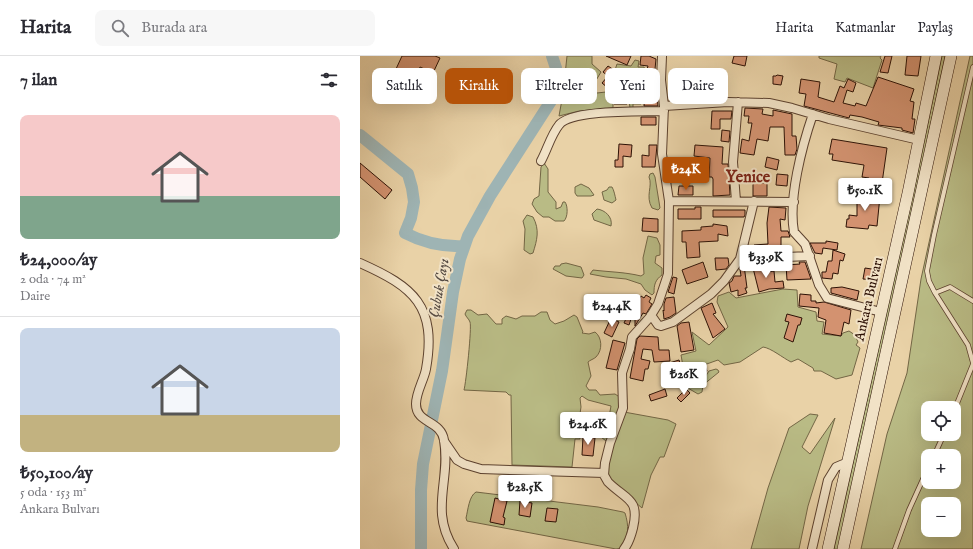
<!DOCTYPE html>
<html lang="tr">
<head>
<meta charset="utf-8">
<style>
  body { margin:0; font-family:"IM FELL English",serif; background:#f7f7f7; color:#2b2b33; height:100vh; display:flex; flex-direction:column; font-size:15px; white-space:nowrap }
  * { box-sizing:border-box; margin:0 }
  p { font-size:13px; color:#7c7c81 }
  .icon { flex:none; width:22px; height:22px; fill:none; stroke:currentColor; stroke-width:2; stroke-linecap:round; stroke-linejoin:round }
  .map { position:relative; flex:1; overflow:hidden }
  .side { display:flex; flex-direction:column; background:#fff; width:360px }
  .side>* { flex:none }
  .hud { position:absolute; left:12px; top:12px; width:380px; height:36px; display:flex; gap:8px }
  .fabs { position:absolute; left:561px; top:345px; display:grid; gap:8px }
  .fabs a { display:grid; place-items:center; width:40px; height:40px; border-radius:8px; background:#fff; box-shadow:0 4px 16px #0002; font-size:20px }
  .price { position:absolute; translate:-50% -34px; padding:0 9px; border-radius:4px; background:#fff; color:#222; font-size:13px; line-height:26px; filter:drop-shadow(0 1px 2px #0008) }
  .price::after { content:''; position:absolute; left:50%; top:24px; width:12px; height:9px; margin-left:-6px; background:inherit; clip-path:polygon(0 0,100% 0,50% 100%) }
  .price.current { background:#b45309; color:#fff }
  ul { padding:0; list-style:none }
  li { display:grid; align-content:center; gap:8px; height:212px; padding:0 20px }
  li+li { border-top:1px solid #e1e1e2 }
  li span { display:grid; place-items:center; height:124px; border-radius:8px; color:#555 }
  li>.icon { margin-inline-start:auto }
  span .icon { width:72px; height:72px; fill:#fffc; stroke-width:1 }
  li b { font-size:17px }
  h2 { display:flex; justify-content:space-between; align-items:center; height:48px; padding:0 20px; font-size:17px }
  .tag { padding:0 14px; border-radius:8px; background:#fff; box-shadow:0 4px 16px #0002; font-size:14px; line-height:36px }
  .tag.current { background:#b45309; color:#fff }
  header { display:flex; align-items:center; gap:24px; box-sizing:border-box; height:56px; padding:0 20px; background:#fff; border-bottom:1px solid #e1e1e2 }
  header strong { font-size:19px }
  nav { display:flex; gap:22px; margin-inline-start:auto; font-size:14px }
  .search { width:280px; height:36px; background:#f7f7f7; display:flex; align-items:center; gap:10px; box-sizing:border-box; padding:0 14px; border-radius:8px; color:#7c7c81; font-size:15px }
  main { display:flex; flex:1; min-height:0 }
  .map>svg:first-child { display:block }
</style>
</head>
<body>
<header>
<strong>Harita</strong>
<div class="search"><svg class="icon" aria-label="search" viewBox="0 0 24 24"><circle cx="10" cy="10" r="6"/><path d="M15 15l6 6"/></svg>Burada ara</div>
<nav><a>Harita</a><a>Katmanlar</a><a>Paylaş</a></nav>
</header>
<main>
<section class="side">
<h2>7 ilan<svg class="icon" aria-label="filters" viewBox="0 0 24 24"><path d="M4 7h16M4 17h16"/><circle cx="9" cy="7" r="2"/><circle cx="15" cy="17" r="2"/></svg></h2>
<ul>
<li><span style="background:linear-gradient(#f6c9c9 65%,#7fa58c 0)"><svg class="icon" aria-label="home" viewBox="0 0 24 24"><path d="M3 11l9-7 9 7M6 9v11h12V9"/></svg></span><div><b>₺24,000/ay</b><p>2 oda · 74 m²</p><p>Daire</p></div></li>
<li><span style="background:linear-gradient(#c9d6e8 70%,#c2b280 0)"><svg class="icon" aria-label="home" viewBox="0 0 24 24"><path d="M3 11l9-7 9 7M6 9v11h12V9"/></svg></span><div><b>₺50,100/ay</b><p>5 oda · 153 m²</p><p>Ankara Bulvarı</p></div></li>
</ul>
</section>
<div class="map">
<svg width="613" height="493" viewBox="0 0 613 493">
  <rect width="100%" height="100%" fill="#e9d2a7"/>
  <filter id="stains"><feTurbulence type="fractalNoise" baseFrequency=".005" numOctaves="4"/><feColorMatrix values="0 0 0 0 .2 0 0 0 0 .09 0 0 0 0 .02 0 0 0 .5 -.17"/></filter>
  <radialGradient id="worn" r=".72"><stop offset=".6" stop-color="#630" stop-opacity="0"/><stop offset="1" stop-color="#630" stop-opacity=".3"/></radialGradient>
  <path fill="#b9bb85" stroke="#736645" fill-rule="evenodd" d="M207,0H232V8L241,16L232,31L237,37L246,36L256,24L251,19L255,14L257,8L271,10L275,4L279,5L278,11H284L287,20L275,24L282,39L281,48H273V52H270L268,36L253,35V52L219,55L199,60L203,38Z
    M459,0H521L520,2L522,4L513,32L487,22L485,26L474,23L477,8L459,2Z
    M582,0H585L559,124L478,493H474L556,124Z
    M610,0H613V493H501L527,378L547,317L561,223ZM568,352H594V378H568ZM568,400H594V426H568ZM568,448H594V474H568Z
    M184,107L188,113V136L196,146V153L201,151L203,146H205C208,150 208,161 204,165H195L189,161H183L177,156L172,148L174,143L179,140L181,111Z
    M293,117L295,121L300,152L298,154L292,152C285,140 293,130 289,121L290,118Z
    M221,128L229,132L234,139L231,140H217L215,137V131Z
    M249,131H252C254,134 255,140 256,144L252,147L244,144L242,136L247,134Z
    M237,153C245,154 253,161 251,170L234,164L232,158Z
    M167,159L173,161C180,174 177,184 173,197L170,198L164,194L165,173L163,165Z
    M288,180L297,182L300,189V199L296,200L295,207L302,212V219C295,224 294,229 294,237L292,239L285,234L281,228L266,223L246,221L230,218L233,214C249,216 265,216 281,220L284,218L283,202Z
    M206,207L221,211L224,219L222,222L206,220L193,213L195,210H200L201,208Z
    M423,233L437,234L438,251L456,256L457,265L464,266L462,278L481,280L483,277L489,275L495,279L498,286L496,289L500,292L492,319L476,323L461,315H454L453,312L438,303L431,306C423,302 411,292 403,291L380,306L364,309L358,304L324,316L321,299L336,295L332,276L349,289L368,271L357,246L358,240L369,236L376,242Z
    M107,254H111L118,259L127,258L136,268H142V263L146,260L156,263L162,260H175L181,256H187L190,264L195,268L204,265L214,259L217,261L223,276L222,277L229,278L235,276C242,281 243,294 236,301C234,303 230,304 228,306L231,320L226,330L229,334H236L240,339L255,338L261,342V347L249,384L246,385L241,381L240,378L247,372L251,350L228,344L222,340L220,342L221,351L218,371L220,383H215L212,411L152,409L151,339H149L146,336L104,334C106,327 112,271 110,266C109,263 106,261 105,258Z
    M356,313L358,314L359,316L343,329L342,336L338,338L321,328V324L324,321L336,325L345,321L349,315Z
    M264,356L308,364L316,368L304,401H300L291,419L282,452C273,444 259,435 252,428C239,413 259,373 264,356Z
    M450,358L458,359L442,391L450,398L475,362L448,450L439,493H391L408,432L429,372Z
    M116,436L238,451L263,456L265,457C269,470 269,479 261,492L256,493L107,465L106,462C108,454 109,440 116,436Z"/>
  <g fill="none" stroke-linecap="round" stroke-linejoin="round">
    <path stroke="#9eb4b4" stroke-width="12" d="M0,79L48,118L52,132L54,146L51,162L45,177C64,187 83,191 104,190
      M61,493V434L63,408L82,315L93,236L100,203L108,180L130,140L191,45L196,22V12L192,0"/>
  </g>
  <path fill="#d39270" stroke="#2d1105" d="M42,0H75L80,2L73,17L60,11L55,22L36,13Z
    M246,0H271L267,9Z
    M281,0H289L296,3L295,13H287L288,10L280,9Z
    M374,0H387L385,10L372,7Z
    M525,0H532L528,17L520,16Z
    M547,0H561L558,20L545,19Z
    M248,10L254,14L249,20L254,24L248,32L242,27L248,20L243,16Z
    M417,19L423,20L421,29L413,28V20H416Z
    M518,21L554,33L550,45L554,46L552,63H555L553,77L542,74V72L518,69L519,66L502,61L490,59L489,62L444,50L446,38L439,37L441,23L460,26L458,41L474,46L480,30L484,32L488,23L496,27L493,36L487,34L483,47L495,50L496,47L506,50Z
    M289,23L293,39H297L298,50H284L285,34L280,35L277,26Z
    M253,37H267V48H254Z
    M385,52L403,53L402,58L413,60V54L432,58V80H436L437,93L435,99H425L424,71H410L408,85L397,83L394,99L380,97L382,83L389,85L392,67H388L389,60H384Z
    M352,55H372L371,63H360V73H351Z
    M281,61H296V69H281Z
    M362,74L370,75L369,86L361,85Z
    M472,83L527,92L522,127L508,125L509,122L502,121L504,109L472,104L473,98H469Z
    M259,88L272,89L271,101L263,100V111H255V104H258Z
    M289,89H297L295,111H282V99L289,100Z
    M335,89L363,91L362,108H368L370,139L353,140V123L352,121H349L350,102L334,100Z
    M407,101L419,104L417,114L405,111Z
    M0,107L32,134L25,143L0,121Z
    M417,118L428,119L427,130L416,129Z
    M393,127H407V140H393Z
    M319,130H333V139H318Z
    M497,138L520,140L517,170L509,169L508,173L486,171L487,163H489V159L497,160Z
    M335,151H341V163H318V153H335Z
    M409,151L426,152L425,164L420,163L421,175H428L430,181H421V196L394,197V189L408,188L407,167Z
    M353,154H385V159L384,161H353Z
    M283,162L298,163V176L282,175Z
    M353,168L367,170L368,180L358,178V185L339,186L340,201L327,202L326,186H322V175L341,174V171L353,170Z
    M466,185L478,187L477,194L463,192L462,198L455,197L450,187H466Z
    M473,194L485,198L483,205L480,204L478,218L473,217L472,223L462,222V216H466L468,205H472Z
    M355,202H368L369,209L366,213L356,214Z
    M343,206L348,221L327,228L322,214Z
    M439,206H445L451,223L427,224L426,209L440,208Z
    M404,207L405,216L414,215L415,226L423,225L424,232L409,233L399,236L392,208Z
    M382,209H384L387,232H385L387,237L378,240V234L371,236L369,227L372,225L374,220H381L380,213Z
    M505,212L518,214L517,224L503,223Z
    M313,221L317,222L314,238L308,236Z
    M482,231L499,235L497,244L471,237V232Z
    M440,238L451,239V245H456V247L464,246L491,254L489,268L484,266L481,280L464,277L466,264L458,261L459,252L439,250Z
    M286,239L291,242L289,246L292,248L286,258L283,257L275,270V257H273L269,269L264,267L271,252L274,253L281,240L284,242Z
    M314,241L316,257L310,261L304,263L303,254L304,255V248L306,242Z
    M352,247L356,257L353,258L365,273L353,282L341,252Z
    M427,258L442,262L440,269H438L433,286L424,282L429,266L425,265Z
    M251,262L259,266L252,281L244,277Z
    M329,266L334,294L321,296L317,270L321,267Z
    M280,280L298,281L299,294H309L310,305L294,306L292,294L283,293L281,303L290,305L288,313H285L283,325L270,322L277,283Z
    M253,284L265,287L257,314L246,312Z
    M319,304L323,318L311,322L306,308Z
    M345,310L347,315L329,321L327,316Z
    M305,333L307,340L291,345L289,339Z
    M326,333L330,337L321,346L317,342Z
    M223,381L235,382L233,400L222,399Z
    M135,442L147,445L143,461L145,462L144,469L130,466Z
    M160,445L172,447L170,461L159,459Z
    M187,452L198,453L196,466L185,465Z"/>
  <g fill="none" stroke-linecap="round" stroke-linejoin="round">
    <defs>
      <path id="service" d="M613,11L574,179L567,215L569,225L575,237L608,289L613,307
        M575,237L590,231L613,245
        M594,355L613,308
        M574,400L584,378
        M535,493L549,454L568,412"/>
      <path id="minor" d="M304,50L368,46L409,47L432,52L469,63L559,84
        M453,58C442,90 428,143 434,176L445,188L459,229L467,242L521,256
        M181,105C187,94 191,79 199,69C211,53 283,56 304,55
        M309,145L434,146
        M376,145L373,106L378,46
        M380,203L450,200
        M0,207C54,231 77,250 66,313C64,324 56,336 56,348C56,368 81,364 84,384C91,425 69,454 94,493
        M291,259L298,269L301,270L313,266L351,238L364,225L380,203L394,145
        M84,385L97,404L104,408L121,413L244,417
        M264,493C269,487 271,480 273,472C280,442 266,444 248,426L244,419L245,407L250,387L263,352L262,317L270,293L272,281L290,261L298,248L308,218L309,145L302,98L304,50L301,24L302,0
        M452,493L468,424L476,411L488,406"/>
      <path id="secondary" d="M468,493L548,137L576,0
        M483,493L591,0"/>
    </defs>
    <use href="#service" stroke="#5c412e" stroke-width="5.5"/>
    <use href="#minor" stroke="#5c412e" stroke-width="10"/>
    <use href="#secondary" stroke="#2d1105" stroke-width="12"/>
    <use href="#service" stroke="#f1e2c6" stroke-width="4"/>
    <use href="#minor" stroke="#f1e2c6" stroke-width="8"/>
    <use href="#secondary" stroke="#f1e2c6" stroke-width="11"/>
  </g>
  <g text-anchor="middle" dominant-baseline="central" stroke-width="4" stroke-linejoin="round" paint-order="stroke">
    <g font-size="14" fill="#2d1105" stroke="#f1e2c6">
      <text transform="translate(509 243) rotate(-77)">Ankara Bulvarı</text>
    </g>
    <g font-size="15" font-style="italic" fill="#554a42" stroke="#f1e2c6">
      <text transform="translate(79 232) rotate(-80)">Çubuk Çayı</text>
    </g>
    <g font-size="16" font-weight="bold" fill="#7a1f14" stroke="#f1e2c6">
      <text x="388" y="122">Yenice</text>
    </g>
  </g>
  <rect width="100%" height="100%" filter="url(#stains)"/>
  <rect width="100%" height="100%" fill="url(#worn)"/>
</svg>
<div class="fabs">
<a><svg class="icon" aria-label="locate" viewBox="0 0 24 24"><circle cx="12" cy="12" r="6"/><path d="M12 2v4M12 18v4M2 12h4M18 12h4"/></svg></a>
<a>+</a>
<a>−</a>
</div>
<b class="price current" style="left:326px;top:135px">₺24K</b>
<b class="price" style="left:505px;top:156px">₺50.1K</b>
<b class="price" style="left:406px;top:223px">₺33.9K</b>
<b class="price" style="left:252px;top:272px">₺24.4K</b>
<b class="price" style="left:324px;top:340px">₺26K</b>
<b class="price" style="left:228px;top:390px">₺24.6K</b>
<b class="price" style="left:165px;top:453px">₺28.5K</b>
<div class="hud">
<a class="tag">Satılık</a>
<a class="tag current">Kiralık</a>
<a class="tag">Filtreler</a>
<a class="tag">Yeni</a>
<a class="tag">Daire</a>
</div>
</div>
</main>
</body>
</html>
